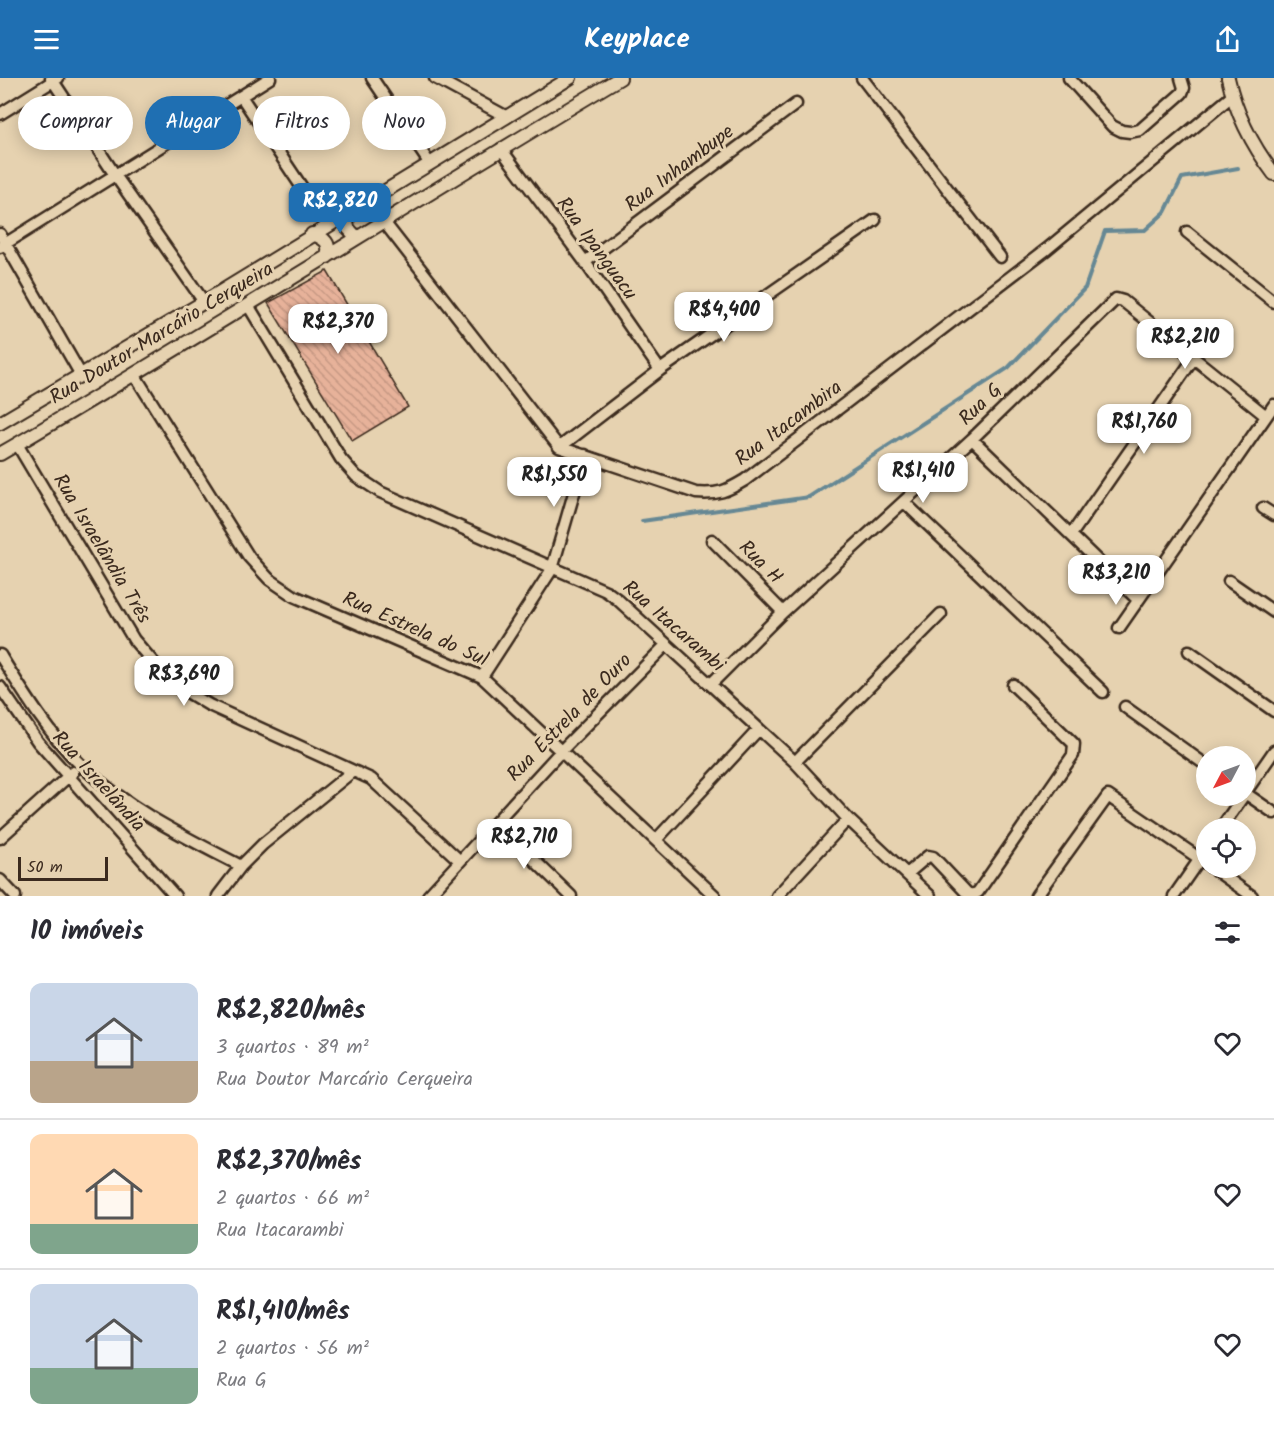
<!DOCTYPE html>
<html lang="pt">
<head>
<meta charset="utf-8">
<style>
  body { margin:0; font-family:Kalam,sans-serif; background:#f7f7f7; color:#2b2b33; height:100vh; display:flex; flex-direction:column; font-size:22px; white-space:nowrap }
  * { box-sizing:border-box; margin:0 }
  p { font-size:20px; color:#7c7c81 }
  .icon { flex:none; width:33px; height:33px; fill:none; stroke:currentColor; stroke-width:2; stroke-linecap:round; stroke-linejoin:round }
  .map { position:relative; height:818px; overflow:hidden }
  .panel { display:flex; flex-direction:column; background:#fff; flex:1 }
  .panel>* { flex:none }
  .top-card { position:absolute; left:18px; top:18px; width:600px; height:54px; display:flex; gap:12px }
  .needle { width:39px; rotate:229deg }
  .tools { position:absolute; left:1196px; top:668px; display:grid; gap:12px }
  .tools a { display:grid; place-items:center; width:60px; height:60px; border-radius:50%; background:#fff; box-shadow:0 3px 15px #0003; font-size:30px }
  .scale { position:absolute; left:18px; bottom:15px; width:90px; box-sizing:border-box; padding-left:6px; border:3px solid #3b2a1e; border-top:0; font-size:16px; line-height:21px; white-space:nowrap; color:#3b2a1e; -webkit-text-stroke:4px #e6d2b0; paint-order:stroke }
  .price { position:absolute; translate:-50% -51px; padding:0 14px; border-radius:12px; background:#fff; color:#222; font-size:20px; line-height:39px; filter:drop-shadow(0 2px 3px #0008) }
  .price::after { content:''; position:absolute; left:50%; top:36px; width:18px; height:14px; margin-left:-9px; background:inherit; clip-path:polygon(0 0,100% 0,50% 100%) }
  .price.on { background:#1f6fb2; color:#fff }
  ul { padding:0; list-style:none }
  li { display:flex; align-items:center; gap:18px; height:150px; padding:0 30px }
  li+li { border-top:2px solid #e1e1e2 }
  li span { display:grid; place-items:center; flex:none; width:168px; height:120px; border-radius:12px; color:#555 }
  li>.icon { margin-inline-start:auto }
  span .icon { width:72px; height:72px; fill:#fffc; stroke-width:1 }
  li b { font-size:26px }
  h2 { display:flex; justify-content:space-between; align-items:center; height:72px; padding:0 30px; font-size:26px }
  .chip { padding:0 21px; border-radius:27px; background:#fff; box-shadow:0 3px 15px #0003; font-size:21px; line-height:54px }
  .chip.on { background:#1f6fb2; color:#fff }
  header { display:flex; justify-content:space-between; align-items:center; height:78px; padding:0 30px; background:#1f6fb2; color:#fff; font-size:27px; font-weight:700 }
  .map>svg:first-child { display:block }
</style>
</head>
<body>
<header><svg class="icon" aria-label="menu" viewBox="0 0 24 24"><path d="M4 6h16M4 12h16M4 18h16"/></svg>Keyplace<svg class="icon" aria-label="share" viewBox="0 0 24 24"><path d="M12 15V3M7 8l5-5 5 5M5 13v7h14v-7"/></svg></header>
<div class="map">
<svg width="1274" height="818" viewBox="0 0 1274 818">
  <defs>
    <pattern id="building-back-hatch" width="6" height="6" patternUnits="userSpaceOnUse" patternTransform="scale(1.5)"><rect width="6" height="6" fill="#e7b29a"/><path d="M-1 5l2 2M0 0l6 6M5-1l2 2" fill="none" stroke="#c79984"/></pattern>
  </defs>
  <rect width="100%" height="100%" fill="#e6d2b0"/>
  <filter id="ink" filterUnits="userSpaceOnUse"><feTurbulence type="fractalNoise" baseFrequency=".0167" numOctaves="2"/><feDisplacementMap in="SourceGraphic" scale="12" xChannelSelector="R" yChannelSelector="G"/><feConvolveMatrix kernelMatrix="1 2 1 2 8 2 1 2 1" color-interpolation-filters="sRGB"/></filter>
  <g filter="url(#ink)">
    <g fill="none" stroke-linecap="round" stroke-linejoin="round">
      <path stroke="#668894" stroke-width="4" d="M642,443L809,419L1008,290L1085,210L1105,153L1145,152L1165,134L1182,100L1238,90"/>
    </g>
    <path fill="url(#building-back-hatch)" stroke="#3b2a1e" stroke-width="1.5" d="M327,193L408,329L352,363L268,225Z"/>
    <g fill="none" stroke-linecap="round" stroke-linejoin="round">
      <defs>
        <path id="minor" d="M51,0L115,97L204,224
          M372,0L430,86
          M435,0L507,39
          M862,0L1000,179
          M1069,0L1112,48L1122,53L1130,54L1140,52L1182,15L1184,10L1181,0
          M241,18L327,147
          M0,36L58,0
          M501,71L585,184L660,292
          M384,144L559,369L696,415C718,417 727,413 745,402L1047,171L1232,18
          M1187,154L1274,224
          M0,156L81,297
          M0,169L270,0
          M585,184L796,26
          M248,227L341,381L356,398L380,414L606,513L617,521L795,684L848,741L930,818
          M134,296L249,479L269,501L294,518L482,599L715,818
          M972,361L1137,521
          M17,366L134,562L160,592L184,612L209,627L371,701L459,782
          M560,369L660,292L875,142
          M904,424L1103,614
          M1263,430L1274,437
          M1071,457L1194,280
          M712,462L783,534
          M1229,503L1274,534
          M1119,550L1274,327
          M1189,573L1274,633
          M0,577C23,614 50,658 82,688C129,732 185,759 241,788
          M482,599L552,491L585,377
          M711,606L783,534L972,361L1116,221L1123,223L1266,338
          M0,609L38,664L175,818
          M1125,629L1206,687
          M1274,673L1245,715L1274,735
          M795,684L941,536
          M496,745L571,818
          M1221,750L1244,717
          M0,760L73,694
          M656,762L759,651
          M1211,789L1252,818
          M907,796L928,778L933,779L967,815L973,817L978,814L1073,677L1074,666L1013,607
          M0,802L15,818
          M218,818L241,788L263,766L353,693
          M428,818L562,672L666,567
          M777,818L848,741
          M1036,818L1108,718L1206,785
          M1174,818L1206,772"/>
        <path id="tertiary" d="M1228,0C1236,36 1252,67 1274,96
          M346,136L348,150L357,160
          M312,156C325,160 331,165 327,179
          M0,345L204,224L570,0
          M0,376C209,254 412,124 620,0"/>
      </defs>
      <use href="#minor" stroke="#3b2a1e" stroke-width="15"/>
      <use href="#tertiary" stroke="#3b2a1e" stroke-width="16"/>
      <use href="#minor" stroke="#e6d2b0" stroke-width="10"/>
      <use href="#tertiary" stroke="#e6d2b0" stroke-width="12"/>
    </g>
  </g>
  <g text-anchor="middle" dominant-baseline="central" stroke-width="6" stroke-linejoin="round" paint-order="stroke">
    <g font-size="20" fill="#3b2a1e" stroke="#e6d2b0">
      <text transform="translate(680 91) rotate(-37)">Rua Inhambupe</text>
      <text transform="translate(596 171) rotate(54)">Rua Ipanguacu</text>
      <text transform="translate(162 256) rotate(-31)">Rua Doutor Marcário Cerqueira</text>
      <text transform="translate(981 327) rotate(-44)">Rua G</text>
      <text transform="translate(789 346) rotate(-37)">Rua Itacambira</text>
      <text transform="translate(101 471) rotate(59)">Rua Israelândia Três</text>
      <text transform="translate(760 485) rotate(45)">Rua H</text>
      <text transform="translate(673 549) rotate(41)">Rua Itacarambi</text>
      <text transform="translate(415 552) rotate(24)">Rua Estrela do Sul</text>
      <text transform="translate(570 640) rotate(-46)">Rua Estrela de Ouro</text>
      <text transform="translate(98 704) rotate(48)">Rua Israelândia</text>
    </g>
  </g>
</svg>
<div class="tools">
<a><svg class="needle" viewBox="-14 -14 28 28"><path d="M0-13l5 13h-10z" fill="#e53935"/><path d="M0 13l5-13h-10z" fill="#7c7c81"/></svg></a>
<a><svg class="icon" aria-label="locate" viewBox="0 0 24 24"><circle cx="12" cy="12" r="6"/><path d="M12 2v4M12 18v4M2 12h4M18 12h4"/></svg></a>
</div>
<div class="scale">50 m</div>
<b class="price on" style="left:340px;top:156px">R$2,820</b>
<b class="price" style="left:724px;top:265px">R$4,400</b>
<b class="price" style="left:338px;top:277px">R$2,370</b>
<b class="price" style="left:1185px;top:292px">R$2,210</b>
<b class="price" style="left:1144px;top:377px">R$1,760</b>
<b class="price" style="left:923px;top:426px">R$1,410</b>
<b class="price" style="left:554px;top:430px">R$1,550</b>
<b class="price" style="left:1116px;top:528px">R$3,210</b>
<b class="price" style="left:184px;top:629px">R$3,690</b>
<b class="price" style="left:524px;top:792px">R$2,710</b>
<div class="top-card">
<a class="chip">Comprar</a>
<a class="chip on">Alugar</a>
<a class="chip">Filtros</a>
<a class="chip">Novo</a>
</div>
</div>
<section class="panel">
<h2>10 imóveis<svg class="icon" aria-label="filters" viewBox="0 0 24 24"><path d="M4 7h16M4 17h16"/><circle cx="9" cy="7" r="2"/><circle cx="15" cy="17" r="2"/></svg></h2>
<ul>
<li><span style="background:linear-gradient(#c9d6e8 65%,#b9a48a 0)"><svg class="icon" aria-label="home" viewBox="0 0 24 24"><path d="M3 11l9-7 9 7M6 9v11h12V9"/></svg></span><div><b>R$2,820/mês</b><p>3 quartos · 89 m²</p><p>Rua Doutor Marcário Cerqueira</p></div><svg class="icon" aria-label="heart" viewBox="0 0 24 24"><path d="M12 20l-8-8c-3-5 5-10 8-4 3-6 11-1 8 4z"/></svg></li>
<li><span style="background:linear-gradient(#ffd9b3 75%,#7fa58c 0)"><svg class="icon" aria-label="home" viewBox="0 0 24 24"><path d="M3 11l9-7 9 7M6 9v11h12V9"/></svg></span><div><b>R$2,370/mês</b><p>2 quartos · 66 m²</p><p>Rua Itacarambi</p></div><svg class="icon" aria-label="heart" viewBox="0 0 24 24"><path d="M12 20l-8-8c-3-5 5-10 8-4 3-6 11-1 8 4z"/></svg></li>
<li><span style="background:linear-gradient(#c9d6e8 70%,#7fa58c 0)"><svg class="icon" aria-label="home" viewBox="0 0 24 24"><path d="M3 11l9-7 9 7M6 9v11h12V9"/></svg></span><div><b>R$1,410/mês</b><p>2 quartos · 56 m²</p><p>Rua G</p></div><svg class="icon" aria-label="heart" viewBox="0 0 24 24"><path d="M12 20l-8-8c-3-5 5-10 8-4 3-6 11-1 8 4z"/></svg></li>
</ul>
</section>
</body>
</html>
